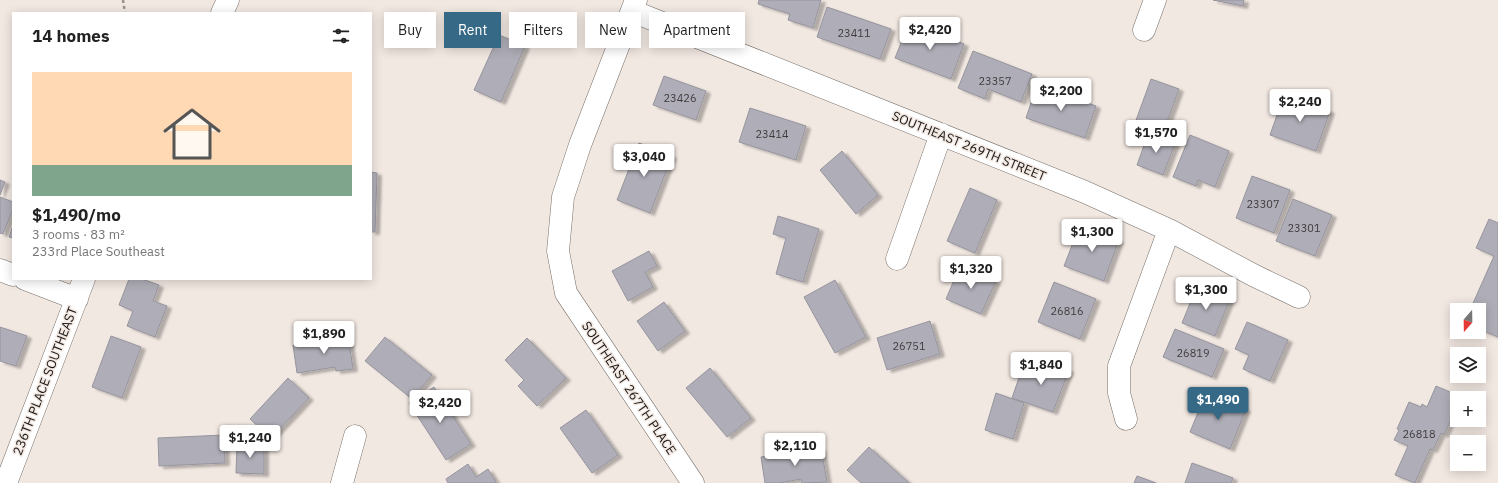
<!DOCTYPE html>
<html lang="en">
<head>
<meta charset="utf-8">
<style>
  body { margin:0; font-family:"IBM Plex Sans",sans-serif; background:#f2f2f2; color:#222; height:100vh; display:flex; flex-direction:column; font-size:15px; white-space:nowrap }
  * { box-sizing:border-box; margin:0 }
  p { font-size:13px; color:#767676 }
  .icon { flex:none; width:22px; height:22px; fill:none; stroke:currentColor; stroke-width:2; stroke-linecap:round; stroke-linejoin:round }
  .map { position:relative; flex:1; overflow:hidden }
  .sheet { position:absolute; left:12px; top:12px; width:360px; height:268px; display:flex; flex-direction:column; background:#fff; border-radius:0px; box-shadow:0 2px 10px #0003 }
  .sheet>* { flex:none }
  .top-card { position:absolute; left:384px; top:12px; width:380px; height:36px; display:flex; gap:8px }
  .needle { width:26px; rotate:200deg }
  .fabs { position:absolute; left:1450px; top:303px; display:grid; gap:8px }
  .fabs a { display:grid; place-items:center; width:36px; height:36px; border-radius:0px; background:#fff; box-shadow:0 2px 10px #0003; font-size:20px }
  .price { position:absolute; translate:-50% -34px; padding:0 9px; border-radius:4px; background:#fff; color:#222; font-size:13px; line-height:26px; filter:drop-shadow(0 1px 2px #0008) }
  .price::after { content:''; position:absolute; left:50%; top:24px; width:12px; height:9px; margin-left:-6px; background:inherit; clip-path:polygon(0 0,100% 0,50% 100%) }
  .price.current { background:#366986; color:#fff }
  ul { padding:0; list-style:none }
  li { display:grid; align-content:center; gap:8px; height:212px; padding:0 20px }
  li+li { border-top:1px solid #e0e0e0 }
  li span { display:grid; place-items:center; height:124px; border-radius:0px; color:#555 }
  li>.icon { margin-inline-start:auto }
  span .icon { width:72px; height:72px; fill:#fffc; stroke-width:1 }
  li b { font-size:17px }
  h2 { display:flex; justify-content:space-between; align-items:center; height:48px; padding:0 20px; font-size:17px }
  .pill { padding:0 14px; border-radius:0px; background:#fff; box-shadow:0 2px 10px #0003; font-size:14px; line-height:36px }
  .pill.current { background:#366986; color:#fff }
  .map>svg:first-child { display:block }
</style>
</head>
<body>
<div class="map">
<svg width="1498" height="483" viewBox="0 0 1498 483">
  <defs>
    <filter id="shadow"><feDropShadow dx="4.5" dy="2.5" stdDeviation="1" flood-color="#0004"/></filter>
  </defs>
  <rect width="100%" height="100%" fill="#f2e8e2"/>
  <path fill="#afadb7" stroke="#96949d" filter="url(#shadow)" d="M759,0H821L813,28L788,20L790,14L758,4Z
    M1213,0H1244L1243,6Z
    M827,7L891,29L880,59L817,37Z
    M909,23L964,44L951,79L895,58Z
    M499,35L525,46L501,102L474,90Z
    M973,51L1032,74L1021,102L988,89L985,99L958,88Z
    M664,76L706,91L696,120L653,105Z
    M1151,79L1179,89L1163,133L1135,123Z
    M1037,85L1096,106L1085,138L1026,118Z
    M1284,95L1330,111L1316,151L1270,135Z
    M750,108L806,126L796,160L739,142Z
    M1148,134L1175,144L1163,175L1137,165Z
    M1190,135L1229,151L1215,187L1198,180L1196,186L1173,177Z
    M639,143L672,156L650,213L617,200Z
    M842,151L878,195L856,214L820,170Z
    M371,172L377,173L375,232H371Z
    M1252,176L1290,190L1274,233L1236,218Z
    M0,180L5,182L0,195Z
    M970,188L997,200L975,253L947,241Z
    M0,197L13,202V209L3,234L0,233Z
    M1293,199L1332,215L1315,256L1276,241Z
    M778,216L819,229L803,282L776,274L786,238L773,234Z
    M1489,219L1498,223V337L1479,329V310H1470L1494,256L1476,248Z
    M13,225V238L9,237Z
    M1080,225L1119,240L1104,281L1064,266Z
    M649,251L657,266L645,272L653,287L628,301L612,271Z
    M960,266L996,281L981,314L946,299Z
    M129,279H142L159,285L153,301L167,306L155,337L127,326L133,311L119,305Z
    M835,280L866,337L835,353L804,297Z
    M1054,282L1096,299L1080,339L1038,322Z
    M1197,286L1230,299L1215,336L1182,323Z
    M664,302L685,331L658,351L637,321Z
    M930,321L940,354L887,370L877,338Z
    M1247,322L1288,340L1270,381L1243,369L1249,355L1235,349Z
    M0,327L27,336L16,366L0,361Z
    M1175,329L1224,349L1212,377L1163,357Z
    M111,336L141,347L122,398L92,387Z
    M348,336L353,369L336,371L335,367L297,373L293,345Z
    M385,337L432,375L412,399L365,361Z
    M527,338L566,378L537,406L518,386L524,380L505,360Z
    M1041,360L1069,370L1053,412L1012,398L1022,369L1036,375Z
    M710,368L751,418L727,437L686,388Z
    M288,378L309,398L271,438L250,419Z
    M1436,386L1461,397L1460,398H1457V406L1444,435L1441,433L1433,450L1430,449L1415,483L1395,475L1408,446L1394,440L1399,430L1397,429L1409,402L1421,407L1422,404L1427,407Z
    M434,387L471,444L446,460L409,403Z
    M996,393L1024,403L1013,439L985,430Z
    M1206,393L1246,409L1230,449L1190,432Z
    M586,410L618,455L592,473L560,428Z
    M224,435L225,463L159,466L158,438Z
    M237,444L264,445V474L236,473Z
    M869,447L909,483H861L847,470Z
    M821,448L827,482L802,483L801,479L779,483H765L761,457Z
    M1192,463L1233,478L1231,483H1185Z
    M468,464L476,477L488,469L496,482L494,483H448L446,479Z
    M1137,476L1156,483H1134Z"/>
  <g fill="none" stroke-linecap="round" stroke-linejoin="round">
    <defs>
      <path id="street" d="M636,0L580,145L563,197L558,251L566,293L693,483
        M632,11L1085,192L1169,230L1255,276L1299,297
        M222,13L228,0
        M1144,30L1155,0
        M897,259L941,134
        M0,270L13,275
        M25,279L77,299
        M1126,419L1119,393V366L1169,230
        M6,483L84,279
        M342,483L355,436"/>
    </defs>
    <use href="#street" stroke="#776f69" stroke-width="23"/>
    <path stroke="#99928e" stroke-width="2.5" stroke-dasharray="3 3" stroke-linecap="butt" d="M123,0L125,13"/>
    <use href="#street" stroke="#fff" stroke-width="22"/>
  </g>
  <g text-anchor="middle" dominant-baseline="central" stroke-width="3" stroke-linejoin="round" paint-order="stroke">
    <g font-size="11" fill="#403c3e">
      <text x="854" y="33">23411</text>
      <text x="995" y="81">23357</text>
      <text x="680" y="98">23426</text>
      <text x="772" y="134">23414</text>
      <text x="1263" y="204">23307</text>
      <text x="1304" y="228">23301</text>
      <text x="1067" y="311">26816</text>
      <text x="909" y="346">26751</text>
      <text x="1193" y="353">26819</text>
      <text x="1419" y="434">26818</text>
    </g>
    <g font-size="13" fill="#1b1715" stroke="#f2e8e2">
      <text transform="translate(969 146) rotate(22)">SOUTHEAST 269TH STREET</text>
      <text transform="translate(45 381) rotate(-69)">236TH PLACE SOUTHEAST</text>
      <text transform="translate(629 388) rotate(56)">SOUTHEAST 267TH PLACE</text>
    </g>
  </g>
</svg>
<div class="fabs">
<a><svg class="needle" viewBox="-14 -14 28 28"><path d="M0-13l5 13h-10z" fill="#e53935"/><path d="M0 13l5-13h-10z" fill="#767676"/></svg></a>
<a><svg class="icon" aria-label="layers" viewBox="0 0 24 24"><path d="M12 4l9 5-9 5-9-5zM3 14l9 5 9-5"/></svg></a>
<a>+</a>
<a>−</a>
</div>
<b class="price" style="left:930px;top:51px">$2,420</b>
<b class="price" style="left:1061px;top:112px">$2,200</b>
<b class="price" style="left:1300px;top:123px">$2,240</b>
<b class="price" style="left:1156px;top:154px">$1,570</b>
<b class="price" style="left:644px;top:178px">$3,040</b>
<b class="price" style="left:1092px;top:253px">$1,300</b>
<b class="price" style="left:971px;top:290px">$1,320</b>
<b class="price" style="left:1206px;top:311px">$1,300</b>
<b class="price" style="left:324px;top:355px">$1,890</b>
<b class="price" style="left:1041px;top:386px">$1,840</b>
<b class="price current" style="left:1218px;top:421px">$1,490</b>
<b class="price" style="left:440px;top:424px">$2,420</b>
<b class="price" style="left:250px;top:459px">$1,240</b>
<b class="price" style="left:795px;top:467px">$2,110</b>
<div class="top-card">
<a class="pill">Buy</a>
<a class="pill current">Rent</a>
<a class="pill">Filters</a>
<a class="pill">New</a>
<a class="pill">Apartment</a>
</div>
<section class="sheet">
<h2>14 homes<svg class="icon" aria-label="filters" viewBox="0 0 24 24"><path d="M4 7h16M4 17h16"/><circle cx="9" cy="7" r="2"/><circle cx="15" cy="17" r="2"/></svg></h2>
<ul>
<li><span style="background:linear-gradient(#ffd9b3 75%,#7fa58c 0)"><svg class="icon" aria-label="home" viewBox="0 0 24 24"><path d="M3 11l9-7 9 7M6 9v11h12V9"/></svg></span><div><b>$1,490/mo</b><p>3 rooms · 83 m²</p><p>233rd Place Southeast</p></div></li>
</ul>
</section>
</div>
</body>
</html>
